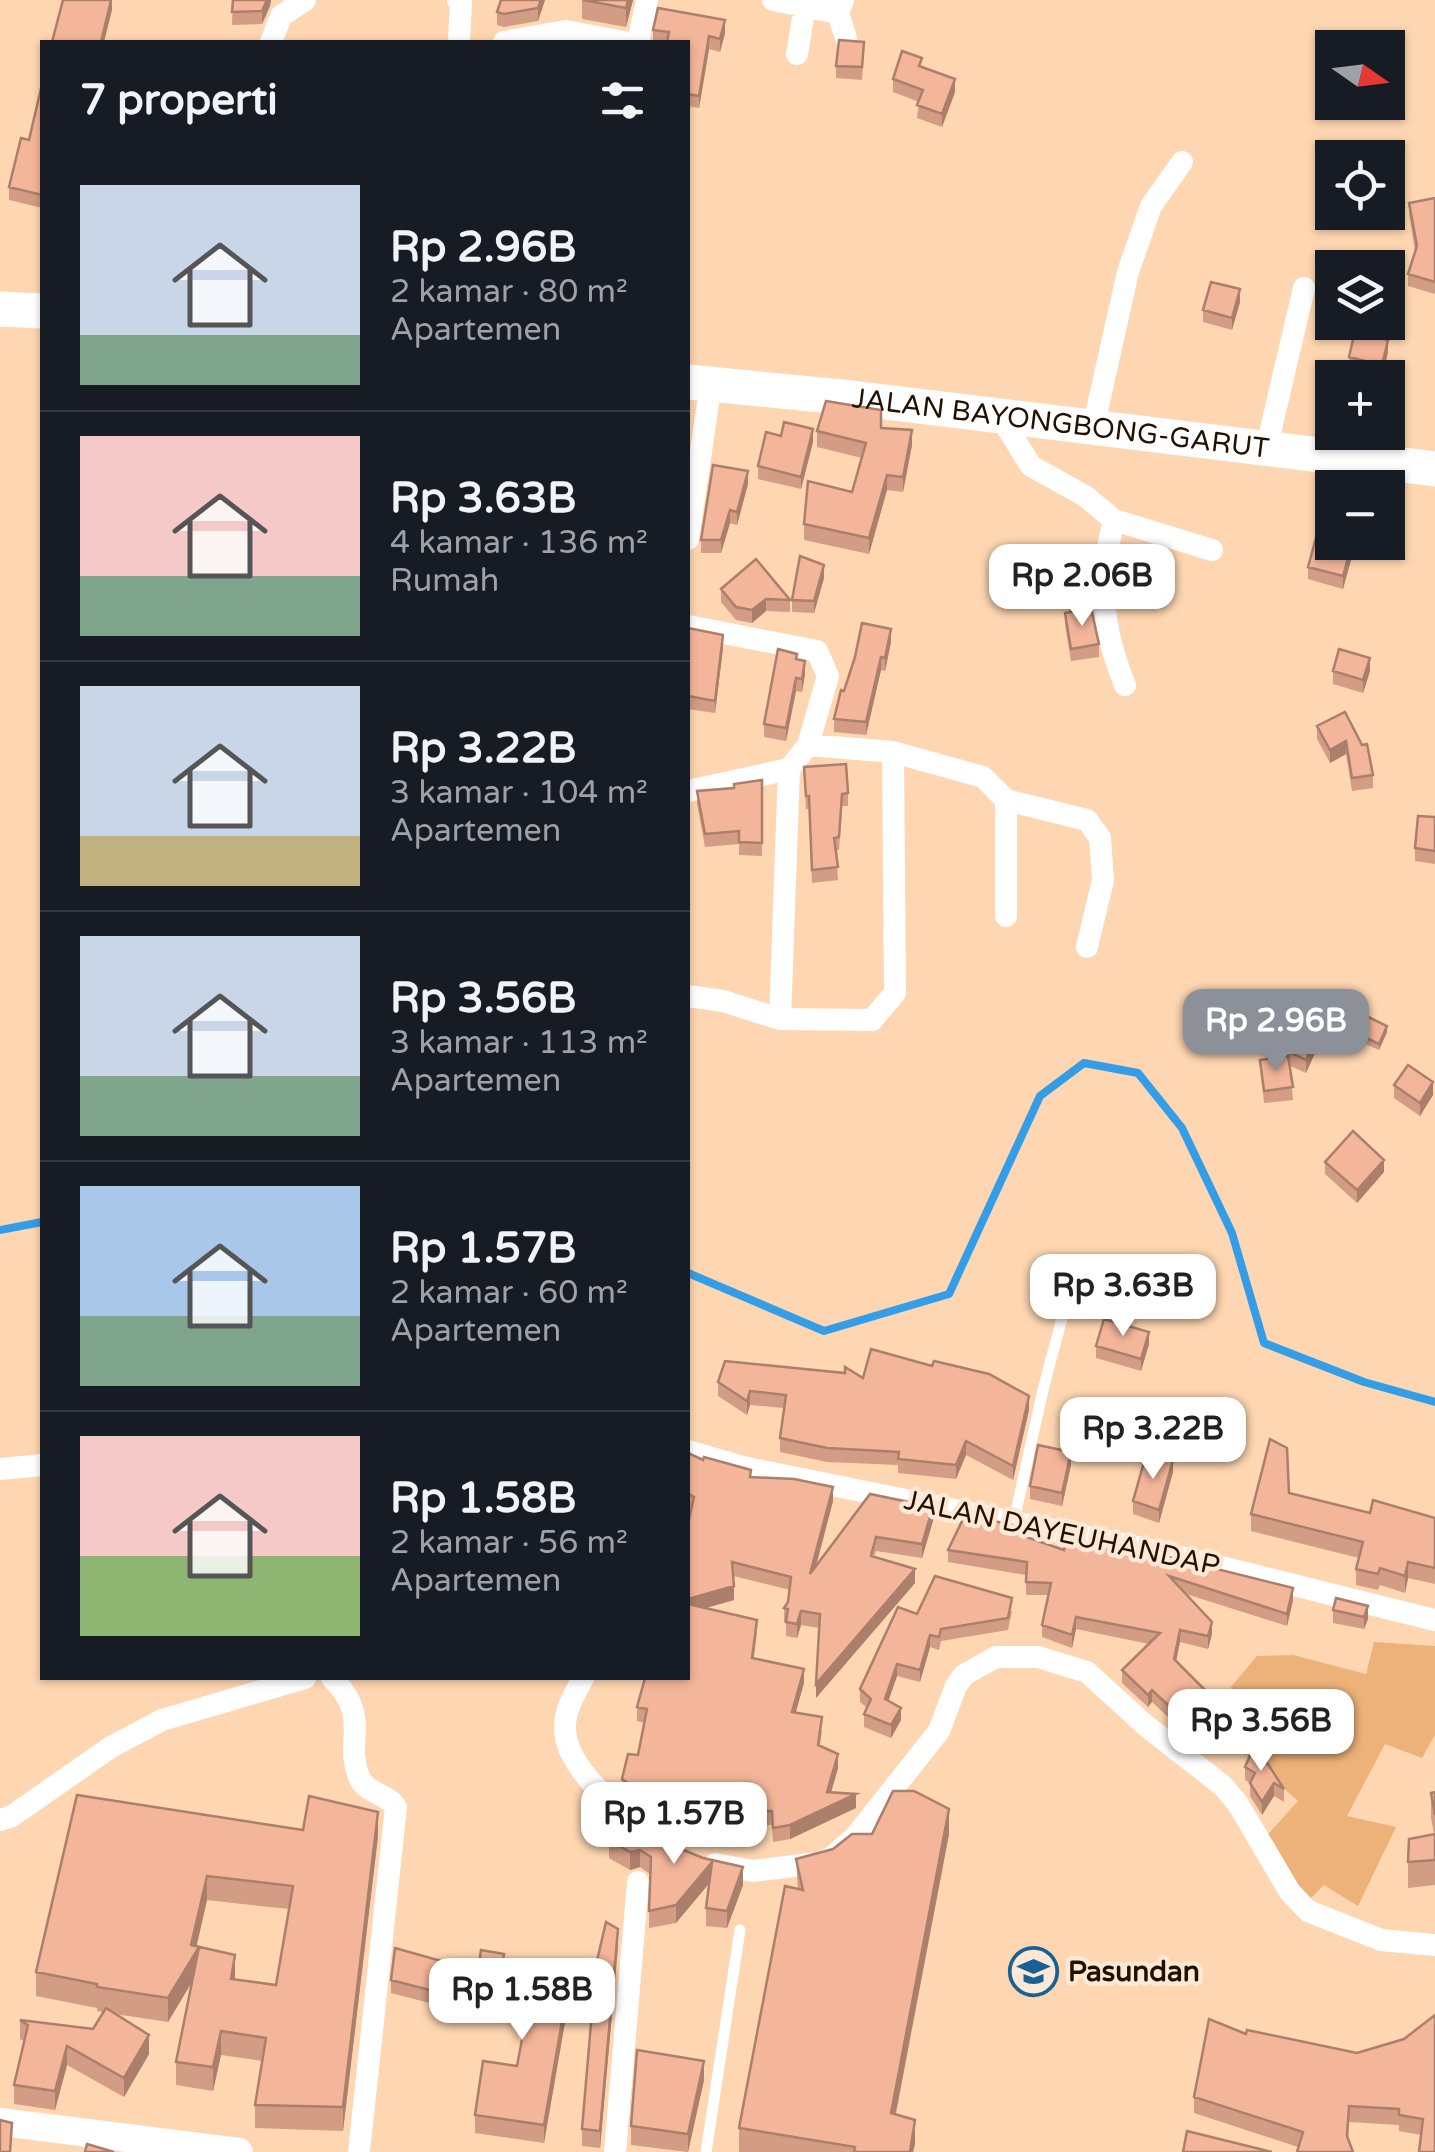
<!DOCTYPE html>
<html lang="id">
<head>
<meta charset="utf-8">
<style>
  body { margin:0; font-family:"Varela Round",sans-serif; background:#20242c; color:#f1f3f6; height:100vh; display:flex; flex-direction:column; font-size:38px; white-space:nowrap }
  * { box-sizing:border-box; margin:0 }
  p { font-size:32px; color:#9ea1a6 }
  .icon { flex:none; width:55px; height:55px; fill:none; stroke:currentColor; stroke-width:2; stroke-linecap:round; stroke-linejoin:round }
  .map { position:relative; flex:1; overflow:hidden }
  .sheet { position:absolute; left:40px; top:40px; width:650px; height:1640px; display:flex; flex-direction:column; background:#171b24; border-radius:0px; box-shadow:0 2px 8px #0004 }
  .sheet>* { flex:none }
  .needle { width:65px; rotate:104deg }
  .buttons { position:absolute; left:1315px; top:30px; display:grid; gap:20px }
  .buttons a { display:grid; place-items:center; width:90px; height:90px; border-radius:0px; background:#171b24; box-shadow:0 2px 8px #0004; font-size:50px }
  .price { position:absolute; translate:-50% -85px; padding:0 22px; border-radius:20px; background:#fff; color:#222; font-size:32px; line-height:65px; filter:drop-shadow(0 2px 5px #0008) }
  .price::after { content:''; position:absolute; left:50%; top:60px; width:30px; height:22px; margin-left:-15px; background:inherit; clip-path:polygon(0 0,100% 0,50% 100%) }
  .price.selected { background:#8c9099; color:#fff }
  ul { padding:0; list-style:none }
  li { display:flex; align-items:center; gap:30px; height:250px; padding:0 40px }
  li+li { border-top:2px solid #363941 }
  li span { display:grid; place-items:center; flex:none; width:280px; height:200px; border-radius:0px; color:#555 }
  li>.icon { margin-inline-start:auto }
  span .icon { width:120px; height:120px; fill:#fffc; stroke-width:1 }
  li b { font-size:42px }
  h2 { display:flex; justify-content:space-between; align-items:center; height:120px; padding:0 40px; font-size:42px }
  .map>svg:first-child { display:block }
</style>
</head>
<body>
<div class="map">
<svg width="1435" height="2152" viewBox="0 0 1435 2152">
  <rect width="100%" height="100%" fill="#fed6b1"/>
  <path fill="#edb279" d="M1374,1642L1435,1646V1735L1422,1758L1385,1744L1347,1816L1396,1827L1358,1906L1324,1885L1306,1903L1261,1842L1298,1801L1280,1785L1233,1710L1231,1687L1257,1656L1293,1655L1366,1674Z"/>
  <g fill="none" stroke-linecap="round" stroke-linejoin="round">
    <path stroke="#349de8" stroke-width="8" d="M0,1230L42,1222
      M688,1273L824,1331L949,1294L1040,1096L1084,1063L1138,1073L1182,1128L1232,1233L1264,1343L1364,1382L1435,1402"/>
    <path stroke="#fff" stroke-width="11" d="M1014,1520L1043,1390L1077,1261
      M706,2152L740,1930"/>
    <path stroke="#fff" stroke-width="22" d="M458,0L461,1L459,42
      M773,0L838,13L843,0
      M838,13L846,38
      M271,42L281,16L305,0
      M504,42L566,31L624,42
      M638,42L647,0
      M797,54L805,6
      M1000,416L1031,466L1085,496L1114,520L1212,550
      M1093,428L1128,272L1151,206L1182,162
      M1266,450L1304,288
      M1114,520C1098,582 1101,626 1125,685
      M688,539L711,384
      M688,626L817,651L828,676L808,745L789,769L780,1019
      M808,745L893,752L983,777L1006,800L1087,820L1100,838L1103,880L1087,947
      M688,791L789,769
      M1006,800V916
      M688,996L723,1001L780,1019L872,1020L895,993L893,752
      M688,1451L743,1467L1152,1550L1435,1620
      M0,1469L42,1465
      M332,1678C372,1718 344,1740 359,1777C366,1794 387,1793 396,1807L359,2152
      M583,1678C575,1693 564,1711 565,1729C566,1771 626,1817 659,1838
      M0,1820L12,1816L111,1747L162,1720L305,1678
      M715,1864L753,1871L818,1863L832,1857L855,1837L939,1731L956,1686L964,1675L996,1657H1038L1087,1672L1145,1725L1223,1786L1238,1804L1290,1892L1308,1911L1381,1940L1435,1945
      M615,2152L638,1882"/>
    <path stroke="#fff" stroke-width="28" d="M0,2122L239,2152"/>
    <g stroke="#fff" stroke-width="35">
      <path d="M0,309L42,311"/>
      <path id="s1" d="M688,382L852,398L1435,469"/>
    </g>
  </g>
  <path fill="#d29d84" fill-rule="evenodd" d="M233,0H271L270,6L262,24L232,25Z
    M501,0H545L538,21L504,27L497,25V12Z
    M582,0H633L626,27L582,19Z
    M653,30L725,33L720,52L709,49L699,108L688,106V42H653Z
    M864,55L862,80L836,78V66Z
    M922,67L955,92L942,127L917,118L919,102L893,92V79Z
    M42,84V208L9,200V187L29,140Z
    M1435,198V294L1408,286V274L1415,251L1409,214V203Z
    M1240,302L1232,330L1203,322V310Z
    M1388,352L1382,378L1349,370V357Z
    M881,428L912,445L903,492L887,490L869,554L804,540V524L852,492L862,458L817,447V431Z
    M813,442L801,489L758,479V466Z
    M748,484L737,525L730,523L721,553H701V540Z
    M1351,560L1343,589L1308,579V567Z
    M824,578L814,613L792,612V600Z
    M721,589L790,600V612L766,611L752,623L736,620L721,602Z
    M1065,613L1099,644V657L1071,661L1065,625Z
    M688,628L723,648L715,713L688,709Z
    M891,642L885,671L881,670L866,735L834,732V719L844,691Z
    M797,659L805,674L802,692L796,691L786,741L764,737V724Z
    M1333,671H1370L1363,693L1333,684Z
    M1345,712L1373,775V788L1352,791L1346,754L1330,763L1317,739V726Z
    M804,767L848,793V806H842L839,850H836L838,880L812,883L809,809H806Z
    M762,780V856L739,855V844L705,847L697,804V791L734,788Z
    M1435,817V864L1415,861V848Z
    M1352,1031L1387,1032L1379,1050L1352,1038Z
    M1323,1035L1306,1073L1290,1066L1293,1100L1264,1103L1260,1060L1289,1058V1052Z
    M1394,1085L1433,1095L1420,1116L1394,1098Z
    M1325,1162L1384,1172L1357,1203L1325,1174Z
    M1149,1344L1141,1371L1096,1358V1346Z
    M863,1378L1029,1410L1013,1480L966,1455L956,1479L898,1473V1465L827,1462L780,1452V1438L784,1408L750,1405L747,1415L718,1396V1382Z
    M688,1453L751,1477L833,1501L816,1567L870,1494L933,1521L922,1558L876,1551L874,1557L915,1583L816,1698L819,1628L801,1625L797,1638L786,1636V1623L784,1622V1608L788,1602L790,1590L733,1576L734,1600L705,1608L757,1633L754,1658L804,1683L795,1713L822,1731L820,1746L838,1768L831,1793L856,1808L790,1839L773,1842L772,1825L745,1826L747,1797L709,1798L703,1844L664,1824L622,1793V1779L638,1755L644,1723L637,1721V1707L688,1678L691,1509L688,1506Z
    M1071,1465L1062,1506L1030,1499V1486Z
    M1173,1472L1159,1523L1133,1514V1501Z
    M1289,1493L1370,1513L1435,1518V1584L1408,1578L1405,1593L1380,1585L1378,1590L1356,1585V1569L1359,1558L1251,1531V1514Z
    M1026,1537L1064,1550L1099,1548L1159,1565L1293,1600L1287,1626L1186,1594L1212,1634L1208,1649L1180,1642L1176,1661L1228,1725L1220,1738L1195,1728L1183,1731L1152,1702L1148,1707L1122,1683V1670L1149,1644L1076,1629L1072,1648L1042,1637V1625L1049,1595H1026V1575L948,1562V1550Z
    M1336,1598L1368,1619L1364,1629L1333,1623V1610Z
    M1012,1611L1008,1630L941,1641L939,1650L930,1647L920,1682L897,1676L888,1701L901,1720L891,1738L864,1727V1714L867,1708L860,1702V1689L917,1614Z
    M1245,1767L1284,1789V1802L1274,1796L1262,1815L1250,1796V1783L1245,1780Z
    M1435,1792V1885L1408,1888V1862L1434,1834L1431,1818V1793Z
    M77,1795L303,1830L378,1836L343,2131L255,2128V2105L262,2061L221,2055L213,2091L176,2085V2062L192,1982L168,2022L115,2014L149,2054L124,2097L67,2065L55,2110L14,2104V2085L24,2041L20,2039V2020L93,2029L104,2012L97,2011V2008L36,1996V1972ZM207,1900L289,1909L276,1985L235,1980L196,1946Z
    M949,1834L896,2114L915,2144L913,2152H739V2128L798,1889L796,1859Z
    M609,1840L676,1847L743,1885L727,1928L706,1926V1908L709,1883L676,1923L649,1928L650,1874L640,1867L630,1870L609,1858Z
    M618,1946L600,2148L582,2146V2129Z
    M504,1967L569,1999L544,2143L475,2133V2115L517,2066L526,2020L475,2012V1994Z
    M445,1974L437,2005L391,1993V1980Z
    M1435,2015L1421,2135L1399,2131V2125L1349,2122L1348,2139L1298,2147L1194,2113V2097L1246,2034L1357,2053L1404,2039Z
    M704,2080L688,2152L631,2145V2126Z"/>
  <path fill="#ab7f6c" d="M112,0V10L104,42H101Z
    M267,0H271L270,6L262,24V11Z
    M541,0H545L538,21V8Z
    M628,0H633L626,27V8Z
    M725,20V33L720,52V39Z
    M709,36V49L699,108V96Z
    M955,79V92L942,127V114Z
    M1240,289V302L1232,330V318Z
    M1388,340V352L1382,378V365Z
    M813,429V442L801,489V477Z
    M912,430V445L903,492V477Z
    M748,471V484L737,525V512Z
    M887,475V490L869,554V538Z
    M730,510V523L721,553V540Z
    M1351,547V560L1343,589V576Z
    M824,565V578L814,613V601Z
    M766,599V611L752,623V610Z
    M891,629V642L885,671V658Z
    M723,635V648L715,713V701Z
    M881,657V670L866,735V722Z
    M1370,658V671L1363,693V680Z
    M805,661V674L802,692V679Z
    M796,678V691L786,741V728Z
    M1346,741V754L1330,763V750Z
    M1323,1022V1035L1306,1073V1060Z
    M1387,1026V1032L1379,1050V1044Z
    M1433,1082V1095L1420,1116V1103Z
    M1384,1160V1172L1357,1203V1190Z
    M1149,1332V1344L1141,1371V1359Z
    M750,1391V1405L747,1415V1401Z
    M1029,1396V1410L1013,1480V1466Z
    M966,1441V1455L956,1479V1465Z
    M1071,1452V1465L1062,1506V1493Z
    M1173,1460V1472L1159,1523V1510Z
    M833,1487V1501L810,1588V1574Z
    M933,1507V1521L922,1558V1544Z
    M1408,1562V1578L1405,1593V1576Z
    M915,1569V1583L816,1698V1684Z
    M734,1586V1600L688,1613V1599Z
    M1293,1588V1600L1287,1626V1614Z
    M1368,1606V1619L1364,1629V1617Z
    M801,1611V1625L797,1638V1624Z
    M1076,1617V1629L1072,1648V1635Z
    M1212,1622V1634L1208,1649V1636Z
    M1180,1630V1642L1174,1671V1659Z
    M930,1635V1647L920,1682V1670Z
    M897,1664V1676L885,1711V1699Z
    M804,1669V1683L792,1726V1712Z
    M1152,1690V1702L1148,1707V1695Z
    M901,1708V1720L891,1738V1725Z
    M1228,1713V1725L1220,1738V1725Z
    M1195,1715V1728L1183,1731V1719Z
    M838,1754V1768L827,1806V1792Z
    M1274,1783V1796L1262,1815V1802Z
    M709,1784V1798L703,1844V1830Z
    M856,1794V1808L790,1839V1825Z
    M949,1809V1834L891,2137V2113Z
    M378,1812V1836L343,2131V2107Z
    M640,1850V1867L630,1870V1852Z
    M712,1862V1880L676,1923V1905Z
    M743,1867V1885L727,1928V1911Z
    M207,1876V1900L195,1953L199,1947V1970L168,2022V1998L191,1945Z
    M618,1929V1946L600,2148V2131Z
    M235,1955V1978L231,2003V1979Z
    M445,1962V1974L437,2005V1992Z
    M569,1981V1999L544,2143V2125Z
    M221,2031V2055L213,2091V2067Z
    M149,2035V2054L124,2097V2078Z
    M67,2046V2065L55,2110V2091Z
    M704,2061V2080L688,2152V2134Z
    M915,2120V2144L913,2152H910Z"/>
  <path fill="#f4b69a" stroke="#ab7f6c" stroke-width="2.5" fill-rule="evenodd" d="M63,0H111L101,42H52Z
    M233,0H267L262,11L232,12Z
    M501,0H541L538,8L504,14L497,12Z
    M583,0H628L626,8Z
    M658,8L725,20L720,39L709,36L699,96L688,94V42H667L669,32L653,30Z
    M839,40L864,42L862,67L836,66Z
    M902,51L922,58L919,66L955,79L942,114L917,105L923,90L893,79Z
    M42,84V195L9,187L21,138L29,140Z
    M1435,198V282L1408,274L1417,246L1409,203Z
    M1211,282L1240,289L1232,318L1203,310Z
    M1355,331L1388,340L1382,365L1349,357Z
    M826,401L881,410V428L912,430L903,477L887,475L869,538L804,524L808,481L852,492L866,443L817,431Z
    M784,422L813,429L801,477L758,466L766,432L781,436Z
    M713,465L748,471L737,512L730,510L721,540H701Z
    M1316,538L1351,547L1343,576L1308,567Z
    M800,556L824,565L814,601L792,600Z
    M756,559L790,600L766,599L752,610L736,607L721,589Z
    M1091,608L1099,644L1071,649L1065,613Z
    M862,623L891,629L885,658L881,657L866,722L834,719L841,690L844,691L855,657Z
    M688,628L723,635L715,701L688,696Z
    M778,649L797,654L796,659L805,661L802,679L796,678L786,728L764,724Z
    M1339,649L1370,658L1363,680L1333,671Z
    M1345,712L1362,745L1367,744L1373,775L1352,778L1346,741L1330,750L1317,726Z
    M846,764L848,793L842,794L839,837L834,838L838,867L812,870L809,796H806L804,767Z
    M762,780V843L739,842V831L705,834L697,791L734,788V784Z
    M1418,816L1435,817V851L1415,848Z
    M1360,1013L1387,1026L1379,1044L1352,1031Z
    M1306,1014L1323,1022L1306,1060L1289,1052Z
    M1288,1056L1293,1087L1264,1091L1260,1060Z
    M1408,1065L1433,1082L1420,1103L1394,1085Z
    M1353,1131L1384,1160L1357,1190L1325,1162Z
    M1104,1319L1149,1332L1141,1359L1096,1346Z
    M871,1349L932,1366L934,1361L989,1374L1029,1396L1013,1466L966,1441L956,1465L898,1459L899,1452L827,1448L780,1438L786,1395L750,1391L747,1401L718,1382L725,1361L845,1373V1367L863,1378Z
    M1270,1439L1287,1448L1289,1493L1370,1513L1373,1500L1435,1518V1568L1408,1562L1405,1576L1380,1568L1378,1574L1356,1569L1363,1542L1251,1514Z
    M1038,1445L1071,1452L1062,1493L1030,1486Z
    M688,1453L703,1460L704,1457L751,1470L750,1477L794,1479L833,1487L810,1574L870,1494L933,1507L922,1544L876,1537L871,1556L915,1569L816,1684L820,1614L801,1611L797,1624L786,1622L788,1609L784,1608L788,1602L791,1577L732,1562L734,1586L688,1599V1524L694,1497L688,1493Z
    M1146,1455L1173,1460L1159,1510L1133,1501Z
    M965,1515L1027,1528L1026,1537L1064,1550L1067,1537L1099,1548L1100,1542L1147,1553L1159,1565L1161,1555L1293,1588L1287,1614L1169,1576L1212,1622L1208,1636L1180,1630L1174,1659L1228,1713L1220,1725L1195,1715L1183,1719L1152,1690L1148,1695L1122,1670L1160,1633L1076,1617L1072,1635L1042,1625L1051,1583L1026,1582L1027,1562L948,1550Z
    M935,1576L1012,1598L1008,1618L941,1629L939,1637L930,1635L920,1670L897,1664L885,1699L901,1708L891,1725L864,1714L871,1699L860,1689L898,1607L917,1614Z
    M1336,1598L1368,1606L1364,1617L1333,1610Z
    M688,1604L757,1620L752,1658L804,1669L792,1712L822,1717L818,1745L838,1754L827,1792L856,1794L790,1825L773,1828L772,1811L745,1812L749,1783L709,1784L703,1830L664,1810L622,1779L628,1754L638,1755L647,1709L637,1707L645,1678H688Z
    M1255,1744L1284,1789L1274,1783L1262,1802L1250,1783L1255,1773L1245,1767Z
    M893,1791H914L949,1809L891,2113L915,2120L910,2152H854L855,2147L739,2128L785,1886L803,1890L796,1859L833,1849L852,1834H872Z
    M1435,1792V1815L1431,1793Z
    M77,1795L303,1830L309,1796L378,1812L343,2107L255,2105L266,2038L221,2031L213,2067L176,2062L199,1947L168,1998L97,1987V1984L36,1972ZM207,1876L293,1886L276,1985L231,1979L235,1955L191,1945Z
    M615,1809L676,1847L703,1858L743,1867L727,1911L706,1908L712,1862L676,1905L649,1911L651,1857L640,1850L630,1852L609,1840Z
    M1435,1834V1860L1408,1862L1409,1839Z
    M606,1922L618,1929L600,2131L582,2129L596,1965Z
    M395,1948L445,1962L437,1992L391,1980Z
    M481,1950L504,1954L502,1966L569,1981L544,2125L475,2115L483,2061L517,2066L529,2002L475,1994Z
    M106,2008L149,2035L124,2078L67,2046L55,2091L14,2085L28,2025L20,2020L93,2029Z
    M1435,2015V2152H1419L1423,2119L1399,2115V2109L1349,2106L1347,2136L1353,2152H1297L1303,2132L1194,2097L1209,2019L1246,2034L1247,2030L1357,2053L1404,2039Z
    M637,2050L704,2061L688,2134L631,2126Z
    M0,2120L12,2123L10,2152H0Z
    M1187,2131L1272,2152H1183Z
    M87,2144L114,2152H85Z"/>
  <defs>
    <symbol id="school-ring" viewBox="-11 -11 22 22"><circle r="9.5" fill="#fce8d5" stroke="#186195" stroke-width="1.5"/><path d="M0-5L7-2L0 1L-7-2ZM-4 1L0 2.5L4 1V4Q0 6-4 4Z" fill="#186195"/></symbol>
  </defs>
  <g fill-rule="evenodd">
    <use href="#school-ring" x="1006" y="1944" width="55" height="55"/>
  </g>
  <g text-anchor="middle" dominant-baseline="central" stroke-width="9" stroke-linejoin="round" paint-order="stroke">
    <g font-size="28" fill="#221101" stroke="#fce8d5">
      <text stroke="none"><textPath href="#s1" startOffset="375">JALAN BAYONGBONG-GARUT</textPath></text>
      <text transform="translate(1062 1533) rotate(12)">JALAN DAYEUHANDAP</text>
    </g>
    <g font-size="28" font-weight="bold" fill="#221101" stroke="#fce8d5" text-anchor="start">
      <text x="1068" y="1972">Pasundan</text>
    </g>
  </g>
</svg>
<div class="buttons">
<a><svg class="needle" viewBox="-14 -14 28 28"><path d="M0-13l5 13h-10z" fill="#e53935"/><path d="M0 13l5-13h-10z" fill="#9ea1a6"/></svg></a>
<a><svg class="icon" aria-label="locate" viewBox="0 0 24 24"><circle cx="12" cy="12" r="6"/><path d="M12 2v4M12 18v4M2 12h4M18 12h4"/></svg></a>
<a><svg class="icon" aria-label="layers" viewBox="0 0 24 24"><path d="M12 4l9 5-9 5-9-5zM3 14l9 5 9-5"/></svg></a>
<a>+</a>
<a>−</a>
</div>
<b class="price" style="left:1082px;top:629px">Rp 2.06B</b>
<b class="price selected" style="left:1276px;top:1074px">Rp 2.96B</b>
<b class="price" style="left:1123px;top:1339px">Rp 3.63B</b>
<b class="price" style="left:1153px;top:1482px">Rp 3.22B</b>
<b class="price" style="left:1261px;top:1774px">Rp 3.56B</b>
<b class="price" style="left:674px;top:1867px">Rp 1.57B</b>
<b class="price" style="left:522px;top:2043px">Rp 1.58B</b>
<section class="sheet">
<h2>7 properti<svg class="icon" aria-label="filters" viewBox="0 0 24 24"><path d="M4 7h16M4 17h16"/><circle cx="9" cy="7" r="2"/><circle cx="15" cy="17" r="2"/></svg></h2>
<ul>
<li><span style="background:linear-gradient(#c9d6e8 75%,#7fa58c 0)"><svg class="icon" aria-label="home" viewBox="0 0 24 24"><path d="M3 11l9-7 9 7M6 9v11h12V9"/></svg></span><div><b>Rp 2.96B</b><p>2 kamar · 80 m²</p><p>Apartemen</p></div></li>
<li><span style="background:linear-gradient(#f6c9c9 70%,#7fa58c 0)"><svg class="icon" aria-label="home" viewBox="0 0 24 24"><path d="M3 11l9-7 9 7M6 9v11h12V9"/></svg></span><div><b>Rp 3.63B</b><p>4 kamar · 136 m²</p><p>Rumah</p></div></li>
<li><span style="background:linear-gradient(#c9d6e8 75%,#c2b280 0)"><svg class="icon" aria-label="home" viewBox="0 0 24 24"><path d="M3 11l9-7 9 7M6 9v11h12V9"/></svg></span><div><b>Rp 3.22B</b><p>3 kamar · 104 m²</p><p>Apartemen</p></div></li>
<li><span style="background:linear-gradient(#c9d6e8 70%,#7fa58c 0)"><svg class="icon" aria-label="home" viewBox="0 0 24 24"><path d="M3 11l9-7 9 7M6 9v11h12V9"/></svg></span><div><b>Rp 3.56B</b><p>3 kamar · 113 m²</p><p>Apartemen</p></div></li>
<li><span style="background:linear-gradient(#a9c7e8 65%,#7fa58c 0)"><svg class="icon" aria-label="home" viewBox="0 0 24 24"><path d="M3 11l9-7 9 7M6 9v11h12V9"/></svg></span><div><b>Rp 1.57B</b><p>2 kamar · 60 m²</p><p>Apartemen</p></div></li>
<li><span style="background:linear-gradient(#f6c9c9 60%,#8fb573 0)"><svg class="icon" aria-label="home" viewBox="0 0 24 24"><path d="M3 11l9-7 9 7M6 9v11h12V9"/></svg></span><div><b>Rp 1.58B</b><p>2 kamar · 56 m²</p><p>Apartemen</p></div></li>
</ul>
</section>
</div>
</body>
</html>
